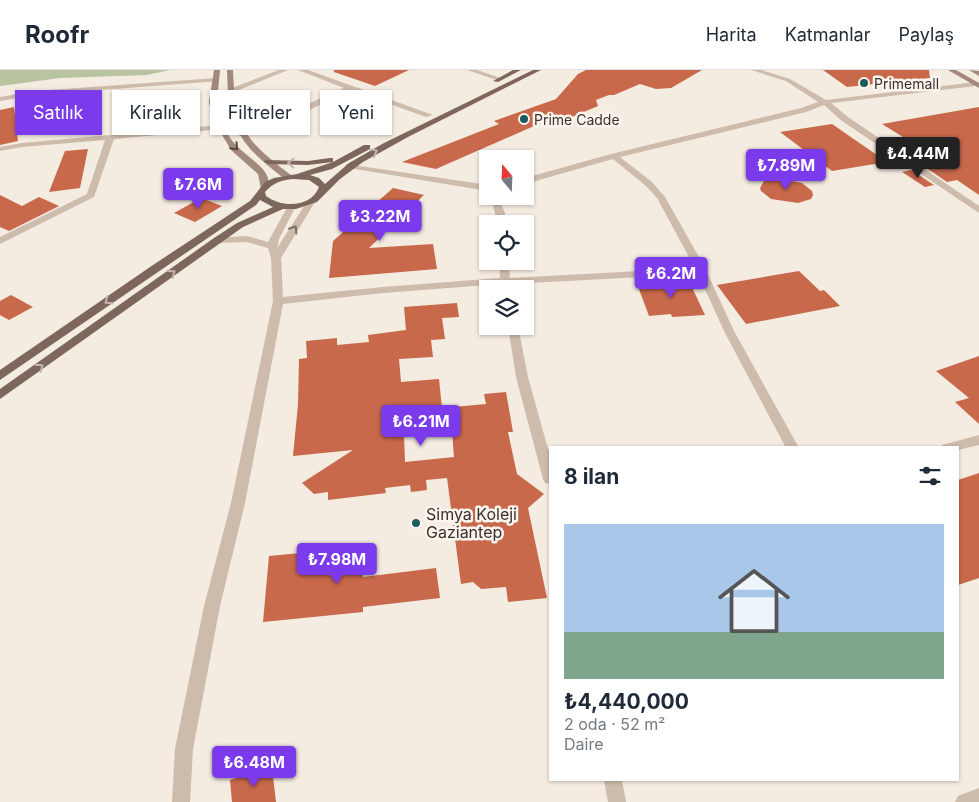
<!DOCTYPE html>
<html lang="tr">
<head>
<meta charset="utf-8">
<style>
  body { margin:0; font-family:Inter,sans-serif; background:#f6f6f7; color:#1f2937; height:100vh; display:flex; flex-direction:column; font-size:19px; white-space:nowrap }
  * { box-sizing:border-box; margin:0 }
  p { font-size:16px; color:#747a83 }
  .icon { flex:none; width:28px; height:28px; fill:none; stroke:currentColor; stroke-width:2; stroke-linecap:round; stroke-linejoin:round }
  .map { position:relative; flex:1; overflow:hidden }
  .sheet { position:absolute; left:549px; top:376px; width:410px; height:335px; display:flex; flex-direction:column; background:#fff; border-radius:0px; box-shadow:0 1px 4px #0004 }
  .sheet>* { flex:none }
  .banner { position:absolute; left:15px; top:20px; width:459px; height:45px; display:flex; gap:10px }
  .needle { width:32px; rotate:341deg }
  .tools { position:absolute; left:479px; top:80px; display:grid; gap:10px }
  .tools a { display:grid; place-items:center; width:55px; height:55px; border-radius:0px; background:#fff; box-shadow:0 1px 4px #0004; font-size:25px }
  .price { position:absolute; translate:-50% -42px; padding:0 11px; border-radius:5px; background:#7c3aed; color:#fff; font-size:16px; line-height:32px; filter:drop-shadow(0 1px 2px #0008) }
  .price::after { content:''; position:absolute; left:50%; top:30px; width:15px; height:11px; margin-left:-8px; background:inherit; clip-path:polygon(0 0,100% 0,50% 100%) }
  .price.on { background:#222; color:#fff }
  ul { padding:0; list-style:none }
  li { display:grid; align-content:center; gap:10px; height:265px; padding:0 15px }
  li span { display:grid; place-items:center; height:155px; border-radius:0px; color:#555 }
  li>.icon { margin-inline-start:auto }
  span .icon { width:90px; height:90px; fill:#fffc; stroke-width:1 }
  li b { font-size:21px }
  h2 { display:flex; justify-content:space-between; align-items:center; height:60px; padding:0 15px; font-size:21px }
  .tag { padding:0 18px; border-radius:0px; background:#fff; box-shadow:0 1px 4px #0004; font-size:18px; line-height:45px }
  .tag.on { background:#7c3aed; color:#fff }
  header { display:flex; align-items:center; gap:30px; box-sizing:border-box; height:70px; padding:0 25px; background:#fff; border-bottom:1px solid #e0e1e3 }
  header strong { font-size:24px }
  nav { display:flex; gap:28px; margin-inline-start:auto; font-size:18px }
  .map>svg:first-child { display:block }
</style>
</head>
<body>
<header>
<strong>Roofr</strong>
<nav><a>Harita</a><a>Katmanlar</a><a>Paylaş</a></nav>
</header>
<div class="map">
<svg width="979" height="732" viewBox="0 0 979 732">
  <rect width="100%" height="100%" fill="#f4ebe1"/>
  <path fill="#b8c4a0" d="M0,0H170L147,5L60,8L0,16Z"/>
  <path fill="#c8694b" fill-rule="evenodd" d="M334,0H409L375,16L334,2Z
    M586,0H702L671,18L656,19L640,14L614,25H609L596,30L598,36L572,47L559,45L436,99L402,92L499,54L494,51L556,29L578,4Z
    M823,0H929L930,8L847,17Z
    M290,22L300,35L269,43L259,27Z
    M99,30L101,31L102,41L49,46L56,33Z
    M14,37L18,71L0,75V40Z
    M979,37V125L957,110L947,112L925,97L936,95L928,89L932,88L928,86L932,85L882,54Z
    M832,54L887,92L832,101L780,62Z
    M88,79L80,118L49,122L65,81Z
    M911,100L934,115L925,117L902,102Z
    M776,108L802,113L812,121L813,125L811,129L798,133L771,129L761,121L760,118L764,111Z
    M393,118L424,125L369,178L433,174L437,199L329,208L333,171Z
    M0,125L22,136L39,127L59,136L9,161L0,157Z
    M201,128L222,136L195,152L174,143Z
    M799,201L820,221L824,220L840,236L746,254L717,215Z
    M689,211L705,245L672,247L671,244L649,246L637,214Z
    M11,225L33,237L9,250L0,245V231Z
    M457,233L459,247L442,248L445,269L431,270L433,287L399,289L401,312L439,309L442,338L486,334L484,324L506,322L513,362H508L517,404L544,424L528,438L547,528L508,532L506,517L481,519L473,512L461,514L447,408L426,410L427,420L411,422L410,415L385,418L386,423L328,430V422L314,424L302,413L353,380L293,386L298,334L299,289L307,288L306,271L337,268V275L369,272L368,265L406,260L404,237ZM452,361L454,387L405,392L404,365Z
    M979,286V354L955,332L969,328L936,301Z
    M979,403V508L958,515V410Z
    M363,477V507L436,498L440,528L363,537V542L263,552L269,486Z
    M272,698L276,732H232L230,710Z"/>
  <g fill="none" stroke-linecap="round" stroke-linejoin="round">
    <path fill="#cdbbac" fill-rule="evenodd" d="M279,0H288L234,22L227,20Z
      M298,0H308L433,45L426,47L351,20C331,29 256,68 239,66V62L265,53L344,18Z
      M467,0H477L503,9L500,11Z
      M751,0H761L790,9L826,30L976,12L979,13L976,16L831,33L848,47L979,136V143L842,51L824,35L806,42L620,87L652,112L665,127L704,196L734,261L799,378H786L724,261L698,204L511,214V219H501V214L383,223L283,234L245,433L220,536L193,679L190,732H172L175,679L204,536L231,433L273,231L271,188L268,178L247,172L217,173L214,172V168L247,166L268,172L289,134H295L296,136L279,169L277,178L308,130H314L315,132L281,188L283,227L383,217L500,208L499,191H509L510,208L695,198L657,128L646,116L613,89L525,114V108L611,84L801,38L818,32L786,11Z
      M217,8L219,9V11L35,25L0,31V27L35,21Z
      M220,55L224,57L223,59L114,69L94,127L0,174V167L87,124L105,70L22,77L0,81V77L22,73Z
      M346,94L488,115V121L349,98H346Z
      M490,126H498L505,143L506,154H496L495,143Z
      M508,256H518L528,307L550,386V414L545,413L543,409L516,307Z
      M979,365V375L958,380V378H940L942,375Z
      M604,710H622L626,732H608Z
      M979,718V732H955L958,726Z"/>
    <path fill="#a18a7d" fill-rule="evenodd" d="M214,0H220C219,16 215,32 220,47C223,57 230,70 238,77C249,89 275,101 267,119H261L258,104L231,80L212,48L209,32Z
      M227,0H233C235,57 245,71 291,105V109H285C239,74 228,58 227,0Z
      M948,0H956L979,13V18Z
      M969,0L979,1V6Z"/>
    <path fill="#7d675c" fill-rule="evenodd" d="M513,0H521L498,12L493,11Z
      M533,0H541L408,67L363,92L340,109L317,132L296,139H283L243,157L0,329V319L214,168L237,153L273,137L260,130L256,135L0,310V300L153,195L250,131L265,112L274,108L297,104L333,92L308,95L268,94L264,92L265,90L308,91L330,88H333V92L364,75H370V79L332,99L310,105L319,108L325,114L349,93L384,73ZM293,109L309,110L319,117C311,138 282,138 266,126L265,122C273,113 281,110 293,109Z"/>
  </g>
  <defs><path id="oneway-chevron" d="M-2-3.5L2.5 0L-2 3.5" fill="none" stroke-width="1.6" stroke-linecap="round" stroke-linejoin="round" transform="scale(1.25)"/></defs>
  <use stroke="#544640" href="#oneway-chevron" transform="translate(235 77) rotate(47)"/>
  <g stroke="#c2b5ac">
    <use href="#oneway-chevron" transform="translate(374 82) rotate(-29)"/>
    <use href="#oneway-chevron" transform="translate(291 93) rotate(-177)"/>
    <use href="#oneway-chevron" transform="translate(172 203) rotate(-36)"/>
    <use href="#oneway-chevron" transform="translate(108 231) rotate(145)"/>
    <use href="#oneway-chevron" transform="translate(40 297) rotate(-35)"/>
  </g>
  <use stroke="#7d6f65" href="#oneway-chevron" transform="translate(294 159) rotate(-57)"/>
  <g fill="#1f5a5e" stroke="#fbf5ee" stroke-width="2">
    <circle cx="864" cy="13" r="5"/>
    <circle cx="524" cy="49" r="5"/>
    <circle cx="416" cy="453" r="5"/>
  </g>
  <g text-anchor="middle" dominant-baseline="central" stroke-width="5" stroke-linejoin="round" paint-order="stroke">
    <g font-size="14" fill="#3b302b" stroke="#fbf5ee" text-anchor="start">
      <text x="874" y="13">Primemall</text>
      <text x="534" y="49">Prime Cadde</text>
    </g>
    <g font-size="16" fill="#3b302b" stroke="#fbf5ee" text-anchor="start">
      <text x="426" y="444">Simya Koleji<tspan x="426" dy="18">Gaziantep</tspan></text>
    </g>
  </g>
</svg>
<div class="tools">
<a><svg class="needle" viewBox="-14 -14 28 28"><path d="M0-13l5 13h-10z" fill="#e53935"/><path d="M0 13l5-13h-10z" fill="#747a83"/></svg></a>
<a><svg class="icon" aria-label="locate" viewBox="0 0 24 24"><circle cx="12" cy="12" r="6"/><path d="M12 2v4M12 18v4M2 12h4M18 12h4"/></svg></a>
<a><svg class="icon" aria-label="layers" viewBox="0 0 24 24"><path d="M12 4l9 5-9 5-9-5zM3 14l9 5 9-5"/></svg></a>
</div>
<b class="price on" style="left:918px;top:109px">₺4.44M</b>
<b class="price" style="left:786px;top:121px">₺7.89M</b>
<b class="price" style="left:198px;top:140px">₺7.6M</b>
<b class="price" style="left:380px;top:172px">₺3.22M</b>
<b class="price" style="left:671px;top:229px">₺6.2M</b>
<b class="price" style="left:421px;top:377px">₺6.21M</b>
<b class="price" style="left:337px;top:515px">₺7.98M</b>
<b class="price" style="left:254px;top:718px">₺6.48M</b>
<div class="banner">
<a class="tag on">Satılık</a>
<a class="tag">Kiralık</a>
<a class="tag">Filtreler</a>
<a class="tag">Yeni</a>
</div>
<section class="sheet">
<h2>8 ilan<svg class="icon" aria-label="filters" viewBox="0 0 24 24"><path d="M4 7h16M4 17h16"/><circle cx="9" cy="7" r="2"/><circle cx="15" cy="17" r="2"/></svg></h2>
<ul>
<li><span style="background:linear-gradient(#a9c7e8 70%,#7fa58c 0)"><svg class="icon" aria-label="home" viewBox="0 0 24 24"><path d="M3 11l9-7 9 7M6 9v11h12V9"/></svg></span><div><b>₺4,440,000</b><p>2 oda · 52 m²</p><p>Daire</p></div></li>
</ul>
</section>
</div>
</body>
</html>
